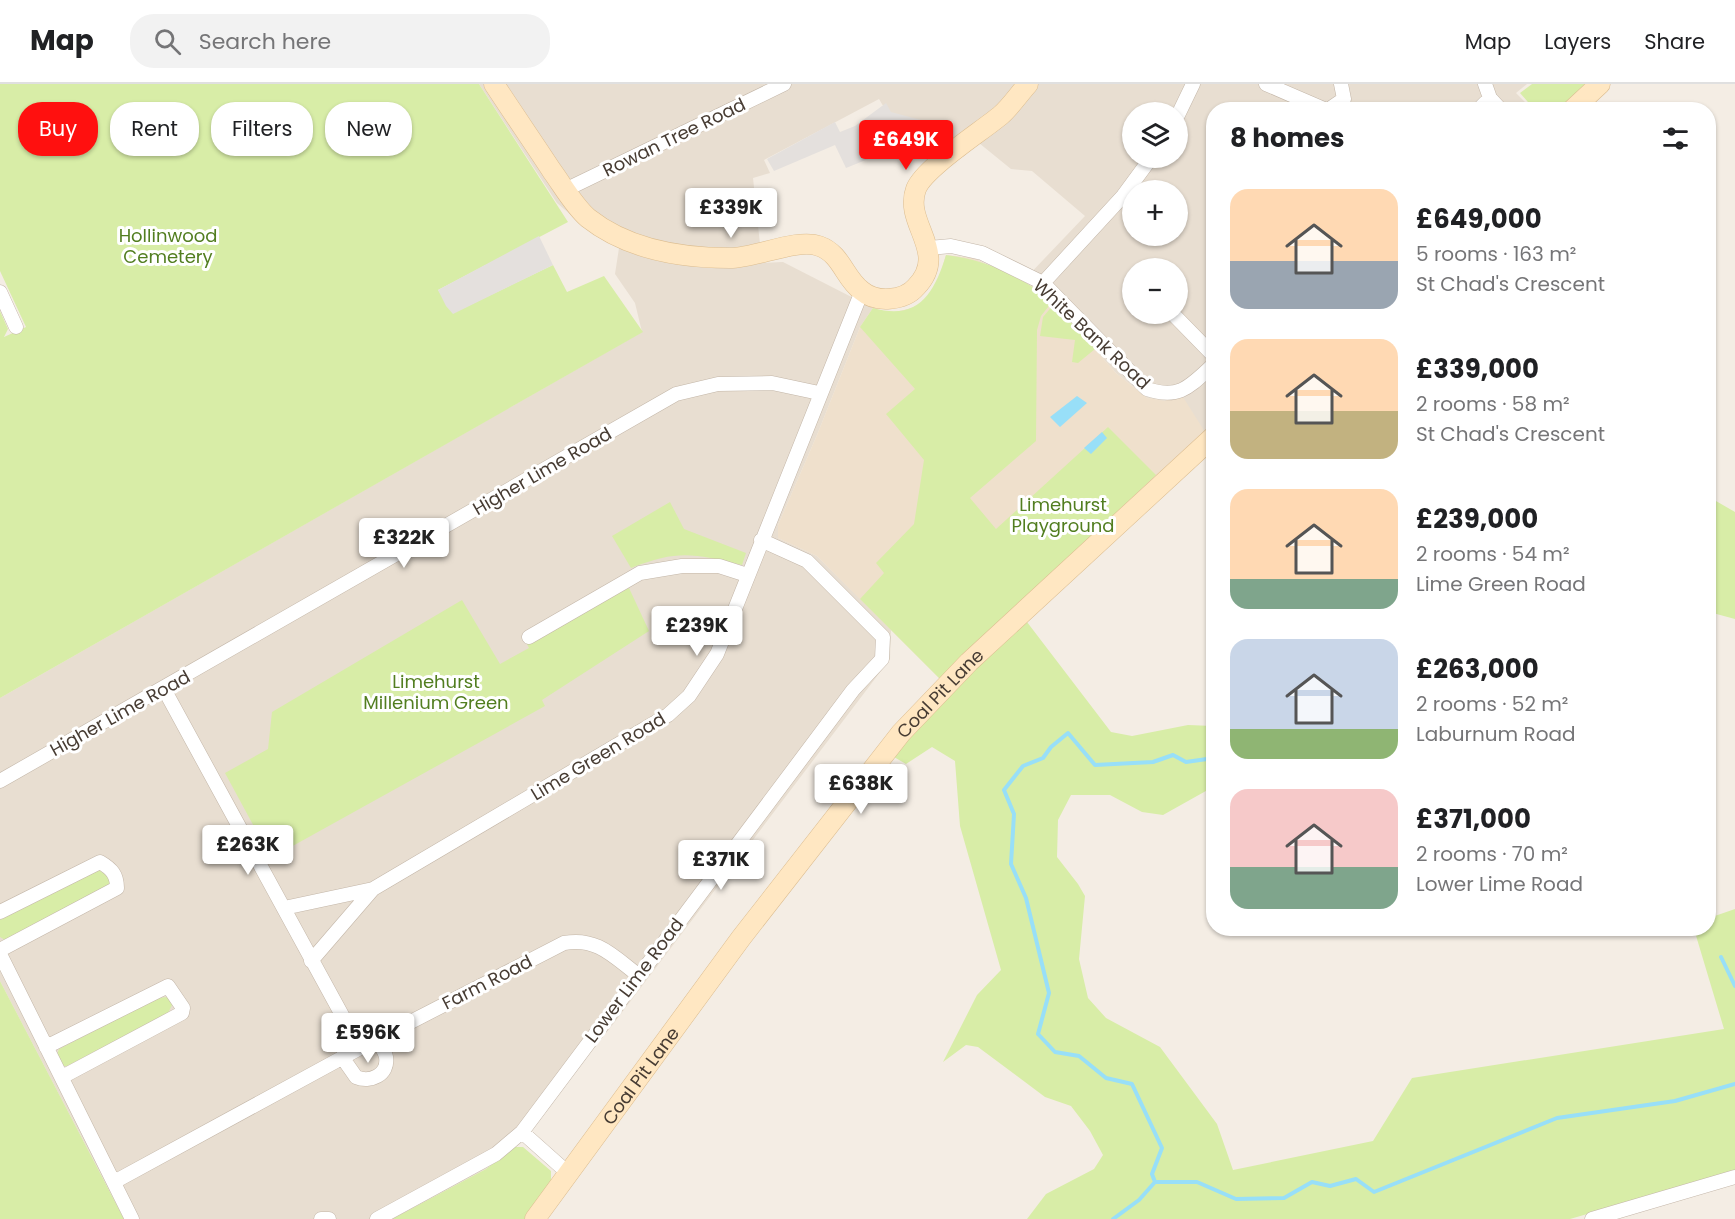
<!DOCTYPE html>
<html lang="en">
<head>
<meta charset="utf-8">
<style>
  body { margin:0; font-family:Poppins,sans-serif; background:#f2f2f2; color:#202124; height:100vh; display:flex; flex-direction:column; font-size:22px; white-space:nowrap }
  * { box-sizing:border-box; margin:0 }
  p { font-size:20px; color:#757577 }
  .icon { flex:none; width:33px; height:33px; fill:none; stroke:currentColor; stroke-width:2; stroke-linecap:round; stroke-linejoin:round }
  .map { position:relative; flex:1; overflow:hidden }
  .sheet { position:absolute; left:1206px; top:18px; width:510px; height:834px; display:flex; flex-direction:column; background:#fff; border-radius:24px; box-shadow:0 2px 4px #0004 }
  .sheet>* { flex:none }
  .banner { position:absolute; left:18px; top:18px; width:570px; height:54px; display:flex; gap:12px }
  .controls { position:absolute; left:1122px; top:18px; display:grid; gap:12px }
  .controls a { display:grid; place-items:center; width:66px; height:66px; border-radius:50%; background:#fff; box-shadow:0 2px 4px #0004; font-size:30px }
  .price { position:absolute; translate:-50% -51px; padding:0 14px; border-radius:6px; background:#fff; color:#222; font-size:20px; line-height:39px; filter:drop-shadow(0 2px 3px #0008) }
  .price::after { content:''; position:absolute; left:50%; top:36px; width:18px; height:14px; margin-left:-9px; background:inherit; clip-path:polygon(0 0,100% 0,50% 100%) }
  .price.selected { background:#ff100f; color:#fff }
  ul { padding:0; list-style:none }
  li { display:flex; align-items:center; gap:18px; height:150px; padding:0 24px }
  li span { display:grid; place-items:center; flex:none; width:168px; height:120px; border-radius:18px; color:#555 }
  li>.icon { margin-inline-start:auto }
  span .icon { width:72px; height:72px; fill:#fffc; stroke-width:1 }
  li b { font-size:26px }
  h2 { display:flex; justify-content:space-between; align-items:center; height:72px; padding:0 24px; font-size:26px }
  .pill { padding:0 21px; border-radius:24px; background:#fff; box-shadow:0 2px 4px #0004; font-size:21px; line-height:54px }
  .pill.selected { background:#ff100f; color:#fff }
  header { display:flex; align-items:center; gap:36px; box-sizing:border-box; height:84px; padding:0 30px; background:#fff; border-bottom:2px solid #e0e0e0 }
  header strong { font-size:28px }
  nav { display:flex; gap:33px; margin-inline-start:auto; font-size:21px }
  .search { width:420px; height:54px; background:#f2f2f2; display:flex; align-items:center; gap:15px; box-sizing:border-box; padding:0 21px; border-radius:24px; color:#757577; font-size:22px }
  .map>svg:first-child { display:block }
</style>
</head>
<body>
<header>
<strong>Map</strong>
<div class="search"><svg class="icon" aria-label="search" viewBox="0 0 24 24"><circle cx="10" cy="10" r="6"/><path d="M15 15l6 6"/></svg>Search here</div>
<nav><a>Map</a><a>Layers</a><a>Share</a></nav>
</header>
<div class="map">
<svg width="1735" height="1135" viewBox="0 0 1735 1135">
  <rect width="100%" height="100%" fill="#f4ede4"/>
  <path fill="#e8ded1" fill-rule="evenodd" d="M479,0H1527L1516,9L1532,25L1214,26V341L1205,348L1165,318L1147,314L1116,289L1054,220L1024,196L1085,132L1032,87L1011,85L979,59L963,73L932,44L888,30L879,15L764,76L770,89L753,94L762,179L783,178L873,224L860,243L817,351L778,441V454L817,472L891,545L890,575L614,939L515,1063L486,1085L392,1135H124L0,897V614L642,248L635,219L615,190L619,164L585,143L557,119ZM1132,28H1178V74H1132ZM1132,106H1178V152H1132ZM1132,184H1178V230H1132Z"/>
  <path fill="#efe0cc" d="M946,171L974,174L1034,203L1054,220L1116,289L1147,314L1165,317L1181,310L1205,348L1042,497L940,595L817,472L778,454V441L817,351L860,243L873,224L891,229L912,224L926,216L939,195Z"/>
  <path fill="#d8eda7" d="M0,0H479L568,138L438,206L453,229L553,181L567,208L604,192L643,248L0,614V227L8,245L4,253L26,243L0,187Z
    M1532,0H1590L1561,25H1534L1520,9Z
    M946,171C987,176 1020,191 1052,218L1041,232L1037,246L1036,357L970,414L996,445L1108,343L1156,391L940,595L860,515L884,489L876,479L914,440L924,376L886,330L915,305L860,243L873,224C918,237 934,210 946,171Z
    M1054,220L1095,265L1078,279L1072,278L1075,256L1040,252L1043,233Z
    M1709,413L1735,428V535L1709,528Z
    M670,418L684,445L746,469L742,481C694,470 679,465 631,484L612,452Z
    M629,504L649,547L542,616L545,622L271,774L225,689L268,665L272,628L462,516L500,580L529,564L526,558Z
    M1027,538L1111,648L1132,652L1188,641L1213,642V703L1163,731L1142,728L1110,711H1071L1058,736L1057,773L1078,800L1085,812L1079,875L1088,914L1106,934L1160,963L1217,1040L1233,1086L1373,1057L1412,994L1724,945L1694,845L1708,844L1709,834L1735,825V1087L1570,1135H1027L1046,1110L1094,1085L1103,1071L1090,1047L1071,1022L1045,1013L978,963L966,961L943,978L977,911L1001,886L960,742L955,677L932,663L906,680L894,673L938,616Z
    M99,786L109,792V803L5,856L0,853V836Z
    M0,897L124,1135H0Z
    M168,913L173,919L168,929L67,982H62L56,973L59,965L158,914Z
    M515,1063H523L551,1087V1098L525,1135H392L486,1085Z"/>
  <path fill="#e4e0dd" d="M886,19L891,28L921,36L873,73L846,84L835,61L774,87L767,75L835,38L840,48L855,42Z
    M539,152L553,181L453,230L446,222L438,206Z"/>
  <path fill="#98dff8" d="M1077,312L1087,319L1060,343L1050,333Z
    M1102,348L1107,354L1091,370L1084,364Z"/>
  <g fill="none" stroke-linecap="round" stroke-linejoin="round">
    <path stroke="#98dff8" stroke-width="4" d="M1721,873L1735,902
      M1155,1098L1152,1090L1162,1064L1132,1000L1106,994L1079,972L1055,968L1038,950L1049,909L1026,814L1011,780L1014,730L1004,706L1023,682L1043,674L1051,663L1068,649L1095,681L1153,678L1173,671L1186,678L1214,674
      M1113,1135L1139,1116L1155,1098H1197L1236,1115L1284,1114L1312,1098L1330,1102L1356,1095L1374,1108L1557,1034L1675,1017L1735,1000"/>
    <defs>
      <path id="street" d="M1266,0L1326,26
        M1490,14L1501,26
        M1328,26L1344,15L1341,0
        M1478,26L1490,14L1485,0
        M1178,31L1193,0
        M565,106L784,0
        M929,164L951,162L982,169L1043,199L1147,305C1180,316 1190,302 1214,280
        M1043,199L1123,112L1151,74
        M0,208L16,243
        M1173,230L1214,272
        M529,553L640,489L682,482H719L747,491
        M164,605L360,964
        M0,697L676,310L718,300L772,299L819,309
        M284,824L373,805L668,631L689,612L717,570L862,207
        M0,828L100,778C112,785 117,791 117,804L0,866
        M0,870L132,1135
        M311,877L373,805
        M46,963L168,902L183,924L182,929L62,993
        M342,973L356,993C370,999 389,991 386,973C385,967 380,961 377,955
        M522,1048L568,1089
        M114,1098L360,964L564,859C597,853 613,872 638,891
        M321,1135H329
        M377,1135L496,1070L522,1048L853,606L882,575L883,553L807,477L761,456
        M1592,1135L1735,1093"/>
      <g id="secondary">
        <path d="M494,0C513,29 533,58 552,87C563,102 574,122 588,134C627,165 681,174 730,174C755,174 797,154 819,162C842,170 844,194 862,207C876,219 904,217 916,203C950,168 903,140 916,105C924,84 982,47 1001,31C1011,22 1019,10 1028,0"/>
        <path d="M1572,26L1600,0"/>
        <path id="s1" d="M535,1135L741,854L901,649L969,578L1214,352"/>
      </g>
    </defs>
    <use href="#street" stroke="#c3b6a8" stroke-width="15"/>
    <use href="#secondary" stroke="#dcbd90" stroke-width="21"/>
    <use href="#street" stroke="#fff" stroke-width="14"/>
    <use href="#secondary" stroke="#ffe7c2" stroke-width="20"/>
  </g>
  <g text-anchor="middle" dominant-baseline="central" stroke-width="6" stroke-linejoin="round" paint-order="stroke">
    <g font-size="18" fill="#473c33" stroke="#fff">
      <text transform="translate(674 53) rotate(-26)">Rowan Tree Road</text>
      <text transform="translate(1092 250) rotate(43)">White Bank Road</text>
      <text transform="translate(542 387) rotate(-30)">Higher Lime Road</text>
      <text stroke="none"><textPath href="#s1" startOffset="664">Coal Pit Lane</textPath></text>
      <text transform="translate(120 629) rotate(-29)">Higher Lime Road</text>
      <text transform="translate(598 672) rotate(-31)">Lime Green Road</text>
      <text transform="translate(634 896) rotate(-53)">Lower Lime Road</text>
      <text transform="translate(487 898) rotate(-27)">Farm Road</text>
      <text stroke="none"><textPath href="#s1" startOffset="178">Coal Pit Lane</textPath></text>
    </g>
    <g font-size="18" fill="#527e20" stroke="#fff">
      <text x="168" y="151">Hollinwood<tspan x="168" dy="21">Cemetery</tspan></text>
      <text x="1063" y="420">Limehurst<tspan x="1063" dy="21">Playground</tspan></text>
      <text x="436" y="597">Limehurst<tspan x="436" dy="21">Millenium Green</tspan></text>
    </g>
  </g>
</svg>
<div class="controls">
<a><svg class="icon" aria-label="layers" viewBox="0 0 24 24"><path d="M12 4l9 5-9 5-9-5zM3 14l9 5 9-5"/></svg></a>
<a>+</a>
<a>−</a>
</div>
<b class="price selected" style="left:906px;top:87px">£649K</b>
<b class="price" style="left:731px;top:155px">£339K</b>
<b class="price" style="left:404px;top:485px">£322K</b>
<b class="price" style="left:697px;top:573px">£239K</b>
<b class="price" style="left:861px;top:731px">£638K</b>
<b class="price" style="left:248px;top:792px">£263K</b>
<b class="price" style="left:721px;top:807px">£371K</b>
<b class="price" style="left:368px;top:980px">£596K</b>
<div class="banner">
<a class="pill selected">Buy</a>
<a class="pill">Rent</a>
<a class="pill">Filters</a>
<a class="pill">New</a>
</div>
<section class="sheet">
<h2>8 homes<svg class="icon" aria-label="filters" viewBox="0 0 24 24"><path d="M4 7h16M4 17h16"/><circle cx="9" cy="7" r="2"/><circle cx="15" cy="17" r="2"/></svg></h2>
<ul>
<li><span style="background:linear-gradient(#ffd9b3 60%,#9aa5b1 0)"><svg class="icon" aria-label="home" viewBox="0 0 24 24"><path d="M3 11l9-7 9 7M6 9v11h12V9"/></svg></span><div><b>£649,000</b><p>5 rooms · 163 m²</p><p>St Chad's Crescent</p></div></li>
<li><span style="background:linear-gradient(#ffd9b3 60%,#c2b280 0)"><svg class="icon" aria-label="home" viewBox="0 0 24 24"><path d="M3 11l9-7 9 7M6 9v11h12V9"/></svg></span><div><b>£339,000</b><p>2 rooms · 58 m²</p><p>St Chad's Crescent</p></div></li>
<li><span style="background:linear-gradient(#ffd9b3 75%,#7fa58c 0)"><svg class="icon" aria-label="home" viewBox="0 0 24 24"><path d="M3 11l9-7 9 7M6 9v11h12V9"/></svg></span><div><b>£239,000</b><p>2 rooms · 54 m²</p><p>Lime Green Road</p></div></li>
<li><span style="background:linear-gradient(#c9d6e8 75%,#8fb573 0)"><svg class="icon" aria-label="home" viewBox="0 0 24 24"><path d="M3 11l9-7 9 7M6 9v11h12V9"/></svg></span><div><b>£263,000</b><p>2 rooms · 52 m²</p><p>Laburnum Road</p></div></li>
<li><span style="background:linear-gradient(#f6c9c9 65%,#7fa58c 0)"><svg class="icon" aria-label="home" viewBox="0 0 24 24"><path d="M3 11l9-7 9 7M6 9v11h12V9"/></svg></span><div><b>£371,000</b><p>2 rooms · 70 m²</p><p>Lower Lime Road</p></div></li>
</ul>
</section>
</div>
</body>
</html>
